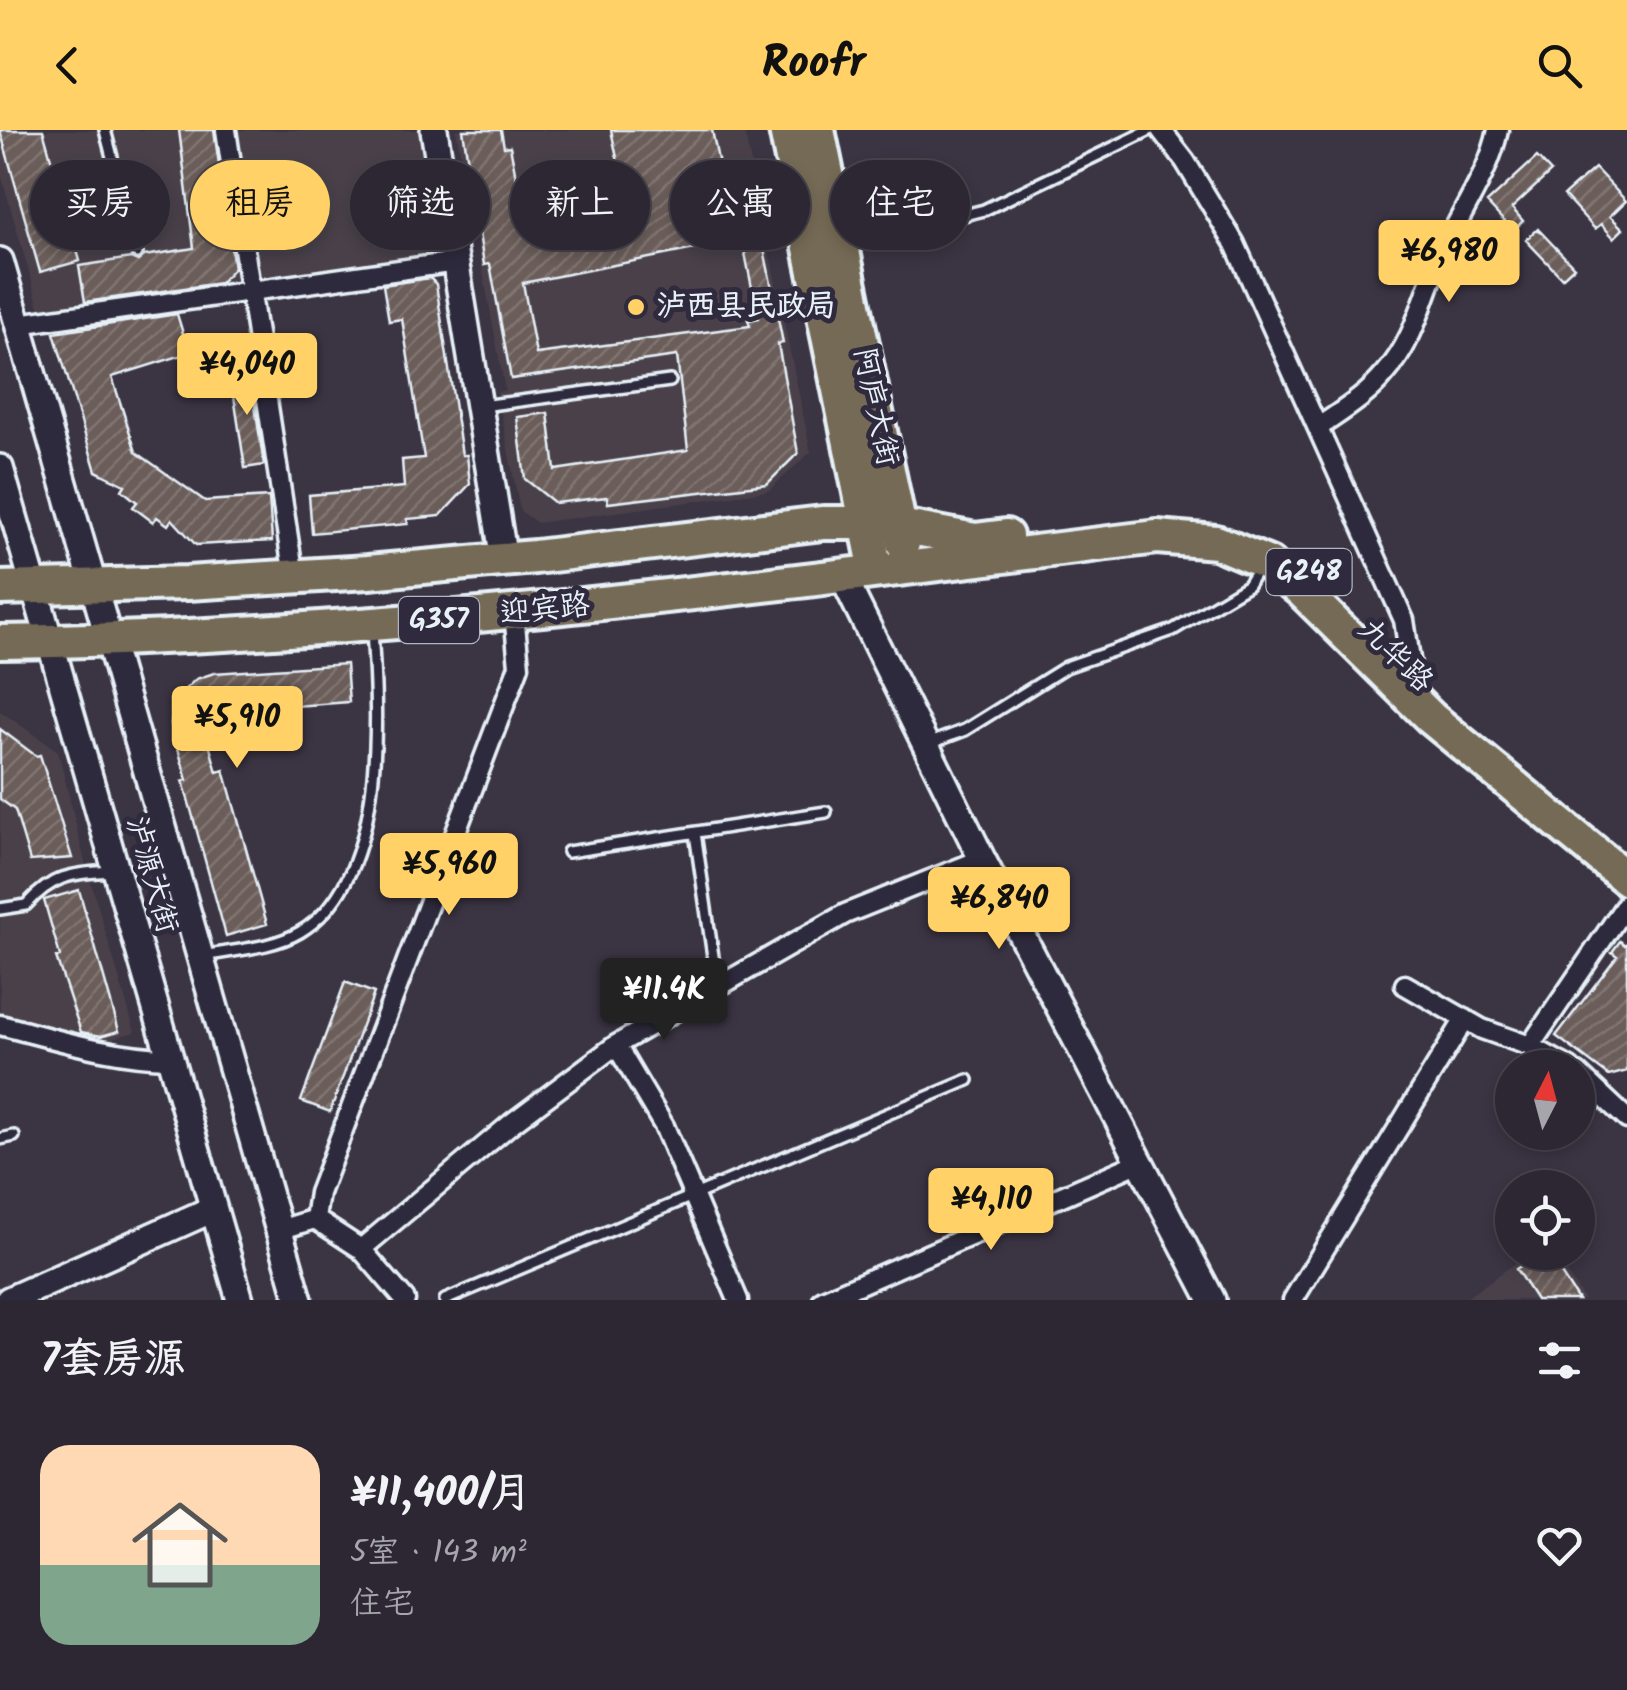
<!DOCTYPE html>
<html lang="zh">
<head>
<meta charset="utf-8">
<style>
  body { margin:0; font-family:Kalam,"LXGW WenKai TC",sans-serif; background:#38333e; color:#f1f3f6; height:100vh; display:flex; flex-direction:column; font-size:38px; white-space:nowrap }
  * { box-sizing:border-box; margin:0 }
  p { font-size:32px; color:#a6a5ac }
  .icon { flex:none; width:55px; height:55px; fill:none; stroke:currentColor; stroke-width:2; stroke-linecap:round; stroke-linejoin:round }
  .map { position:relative; height:1170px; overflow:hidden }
  .sheet { display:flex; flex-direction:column; background:#2c2732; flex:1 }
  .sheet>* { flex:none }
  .hud { position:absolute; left:30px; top:30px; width:1000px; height:90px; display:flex; gap:20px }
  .needle { width:65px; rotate:6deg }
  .tools { position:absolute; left:1495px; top:920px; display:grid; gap:20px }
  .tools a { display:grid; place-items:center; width:100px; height:100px; border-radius:50%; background:#2c2732; box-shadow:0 5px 15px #0003,0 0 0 2px #48444d; font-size:50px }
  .price { position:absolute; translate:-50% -85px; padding:0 22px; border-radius:10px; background:#ffd166; color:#111; font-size:32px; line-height:65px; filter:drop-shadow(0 2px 5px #0008) }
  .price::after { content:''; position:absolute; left:50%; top:60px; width:30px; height:22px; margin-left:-15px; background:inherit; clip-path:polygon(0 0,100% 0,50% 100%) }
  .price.active { background:#222; color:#fff }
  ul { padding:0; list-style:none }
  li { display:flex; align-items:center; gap:30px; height:250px; padding:0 40px }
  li+li { border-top:2px solid #48444d }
  li span { display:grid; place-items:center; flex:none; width:280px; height:200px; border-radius:30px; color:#555 }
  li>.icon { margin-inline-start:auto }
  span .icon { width:120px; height:120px; fill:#fffc; stroke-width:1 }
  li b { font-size:42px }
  h2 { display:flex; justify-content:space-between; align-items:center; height:120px; padding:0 40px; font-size:42px }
  .tag { padding:0 35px; border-radius:45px; background:#2c2732; box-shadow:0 5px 15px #0003,0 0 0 2px #48444d; font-size:35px; line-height:90px }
  .tag.active { background:#ffd166; color:#111 }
  header { display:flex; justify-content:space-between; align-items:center; height:130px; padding:0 40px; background:#ffd166; color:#111; font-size:45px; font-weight:700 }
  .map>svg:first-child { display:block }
</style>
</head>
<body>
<header><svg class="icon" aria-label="back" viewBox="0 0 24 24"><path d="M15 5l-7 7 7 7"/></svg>Roofr<svg class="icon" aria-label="search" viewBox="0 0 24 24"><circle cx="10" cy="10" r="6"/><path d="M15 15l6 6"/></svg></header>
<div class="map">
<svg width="1627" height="1170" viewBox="0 0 1627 1170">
  <defs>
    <pattern id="building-hatch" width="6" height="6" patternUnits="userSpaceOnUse" patternTransform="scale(2.5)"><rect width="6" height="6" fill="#6b5d5a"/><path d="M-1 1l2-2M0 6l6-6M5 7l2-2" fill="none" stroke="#807572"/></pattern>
  </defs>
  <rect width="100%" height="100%" fill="#3b3443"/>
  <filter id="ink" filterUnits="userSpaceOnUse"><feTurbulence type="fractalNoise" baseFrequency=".01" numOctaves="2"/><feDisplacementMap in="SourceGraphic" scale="20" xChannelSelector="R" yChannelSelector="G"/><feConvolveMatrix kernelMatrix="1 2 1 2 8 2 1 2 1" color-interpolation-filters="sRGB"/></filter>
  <g filter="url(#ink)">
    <path fill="#49404a" d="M0,0H220L243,155L41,184L0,41Z
      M231,0H426L445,117L438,128L269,150L252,140Z
      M456,0H744L811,322L768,361L537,393L520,381L497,262L505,260Z
      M0,581L58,621L85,732L135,902L99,912L0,888Z
      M1531,1122L1555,1123L1584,1170H1463Z"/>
    <path fill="url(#building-hatch)" stroke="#e8f1f8" stroke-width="2.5" fill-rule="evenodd" d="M0,0H43L80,131L40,142Z
      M179,0H214L234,138L220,153L85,172L79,136L131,128L138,131L144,126L194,118Z
      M463,0H501L504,17L510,16L525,93L627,74L611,0H712L720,40L730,39L733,57L741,55L747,86L757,84L783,213L778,214L798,323L767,354L608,373L607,367L555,373L525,349L517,287L548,283L555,340L688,320L677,226L511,249L490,134L484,135ZM741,103L758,188L748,190L750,196L536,224L523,153L710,116L709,109Z
      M1537,27L1551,42L1512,78L1523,91L1513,101L1487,73Z
      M1595,38L1626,71L1610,86L1623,99L1614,108L1601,94L1595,99L1564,65Z
      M1538,99L1574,137L1562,148L1526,110Z
      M430,148L436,154L462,325H467L470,354L440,386L407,389L408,394L312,403L309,365L404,357L402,330L424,328L402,189L389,191L383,155Z
      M177,184L189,223L112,247L136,322L205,371L269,367L272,411L196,415L172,389L168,395L157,387L153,392L133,377L137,372L122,360L125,355L96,341L54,203Z
      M249,237L264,335L245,338L230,240Z
      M346,534L349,572L267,578V574L215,578L201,586L217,642L224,640L267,794L226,806L183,651L187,650L171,594L176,568L196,549L214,543Z
      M0,599L36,626L40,625L72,728L30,731L15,680L0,669Z
      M79,760L119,901L101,906L81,902L56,827L60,826L44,770Z
      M1620,811L1625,815L1627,813V941L1609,946L1556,906L1617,826L1612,822Z
      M345,852L374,863L330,982L301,971Z
      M1541,1122H1547L1578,1170H1536L1516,1139Z"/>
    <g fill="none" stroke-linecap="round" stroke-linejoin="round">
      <defs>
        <path id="lane" d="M105,0L137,123
          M848,106L932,84L964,85L984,80L1150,0
          M482,276L670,251
          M928,614L965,600L1066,537L1173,500L1248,455L1259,437
          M695,703L717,854
          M568,722L826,682
          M0,779L26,775C55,743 72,744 113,741
          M203,826C234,820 273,818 300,802C387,750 378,589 372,501
          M0,1009L14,1006
          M445,1170L968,950"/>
        <path id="street" d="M226,0L294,447
          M1161,0L1185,31L1235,114L1404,490L1412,542
          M18,194L456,132
          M1319,297C1342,281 1367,266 1385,244C1415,210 1423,167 1441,126C1459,84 1489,45 1498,0
          M1405,855L1482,899L1530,916L1570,938
          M0,895C56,909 112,927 170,928
          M616,915L664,996L738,1170
          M1530,916L1627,773
          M1578,943L1627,989
          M315,1089L319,1063L519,536L514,483
          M315,1089L361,1119L405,1170
          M279,1100L315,1089
          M361,1119L512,993L616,915L845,784L982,729
          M823,1170L1140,1032
          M1293,1170L1465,889"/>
        <path id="secondary" d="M434,0L504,430
          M0,131L299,1170
          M0,338L240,1170
          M842,445L982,729L1212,1170
          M9,1170L213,1079"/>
        <path id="highway" d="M786,0L876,441
          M818,0L903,413
          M0,458L187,453L368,442L535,427L823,393H884L975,410L1006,406
          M0,512C388,507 772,454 1157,407L1216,412L1269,434L1303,462L1431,588L1627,749"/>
      </defs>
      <use href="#lane" stroke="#e8f1f8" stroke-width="16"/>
      <use href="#street" stroke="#e8f1f8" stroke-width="25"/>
      <use href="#secondary" stroke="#e8f1f8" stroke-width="32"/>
      <use href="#highway" stroke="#e8f1f8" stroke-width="40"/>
      <use href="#lane" stroke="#2f2a3d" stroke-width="9"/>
      <use href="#street" stroke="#2f2a3d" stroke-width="18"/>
      <use href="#secondary" stroke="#2f2a3d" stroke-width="25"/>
      <use href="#highway" stroke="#756b55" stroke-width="32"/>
    </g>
  </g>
  <circle fill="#ffd166" stroke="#2f2a3d" stroke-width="4" cx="636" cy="177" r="10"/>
  <g text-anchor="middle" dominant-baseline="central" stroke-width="10" stroke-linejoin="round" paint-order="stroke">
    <g fill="#2f2a3d" stroke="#b0b5c0" stroke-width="2.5">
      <rect x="1266.5" y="419" width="85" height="46" rx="8"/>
      <rect x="399" y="467" width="80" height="46" rx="8"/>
    </g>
    <g font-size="28" font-weight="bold" fill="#e8f1f8">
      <text x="1309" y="442">G248</text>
      <text x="439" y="490">G357</text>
    </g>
    <g font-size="30" font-weight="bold" fill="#e8f1f8" stroke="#2f2a3d" text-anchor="start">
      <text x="656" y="177">泸西县民政局</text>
    </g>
    <g font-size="30" fill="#e8f1f8" stroke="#2f2a3d">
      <text transform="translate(875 277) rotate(78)">阿庐大街</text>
      <text transform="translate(545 480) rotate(-6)">迎宾路</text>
      <text transform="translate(1395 526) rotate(44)">九华路</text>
      <text transform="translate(151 745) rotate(74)">泸源大街</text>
    </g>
  </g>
</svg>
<div class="tools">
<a><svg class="needle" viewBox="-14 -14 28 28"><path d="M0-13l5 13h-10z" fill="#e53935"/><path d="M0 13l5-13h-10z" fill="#a6a5ac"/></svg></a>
<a><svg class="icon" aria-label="locate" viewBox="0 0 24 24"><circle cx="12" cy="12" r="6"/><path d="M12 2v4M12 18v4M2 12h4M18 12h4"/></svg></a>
</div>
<b class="price" style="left:1449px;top:175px">¥6,980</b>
<b class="price" style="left:247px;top:288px">¥4,040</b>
<b class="price" style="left:237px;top:641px">¥5,910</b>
<b class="price" style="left:449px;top:788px">¥5,960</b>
<b class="price" style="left:999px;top:822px">¥6,840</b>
<b class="price active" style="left:664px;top:913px">¥11.4K</b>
<b class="price" style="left:991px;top:1123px">¥4,110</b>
<div class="hud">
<a class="tag">买房</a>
<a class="tag active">租房</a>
<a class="tag">筛选</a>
<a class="tag">新上</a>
<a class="tag">公寓</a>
<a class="tag">住宅</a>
</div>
</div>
<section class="sheet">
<h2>7套房源<svg class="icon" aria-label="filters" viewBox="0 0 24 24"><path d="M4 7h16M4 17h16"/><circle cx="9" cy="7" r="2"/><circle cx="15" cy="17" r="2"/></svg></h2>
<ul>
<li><span style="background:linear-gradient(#ffd9b3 60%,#7fa58c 0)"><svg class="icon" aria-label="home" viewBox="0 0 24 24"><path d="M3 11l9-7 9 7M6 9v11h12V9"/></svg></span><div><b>¥11,400/月</b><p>5室 · 143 m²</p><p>住宅</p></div><svg class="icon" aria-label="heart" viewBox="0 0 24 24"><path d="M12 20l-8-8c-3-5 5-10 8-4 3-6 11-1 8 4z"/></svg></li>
</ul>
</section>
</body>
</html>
